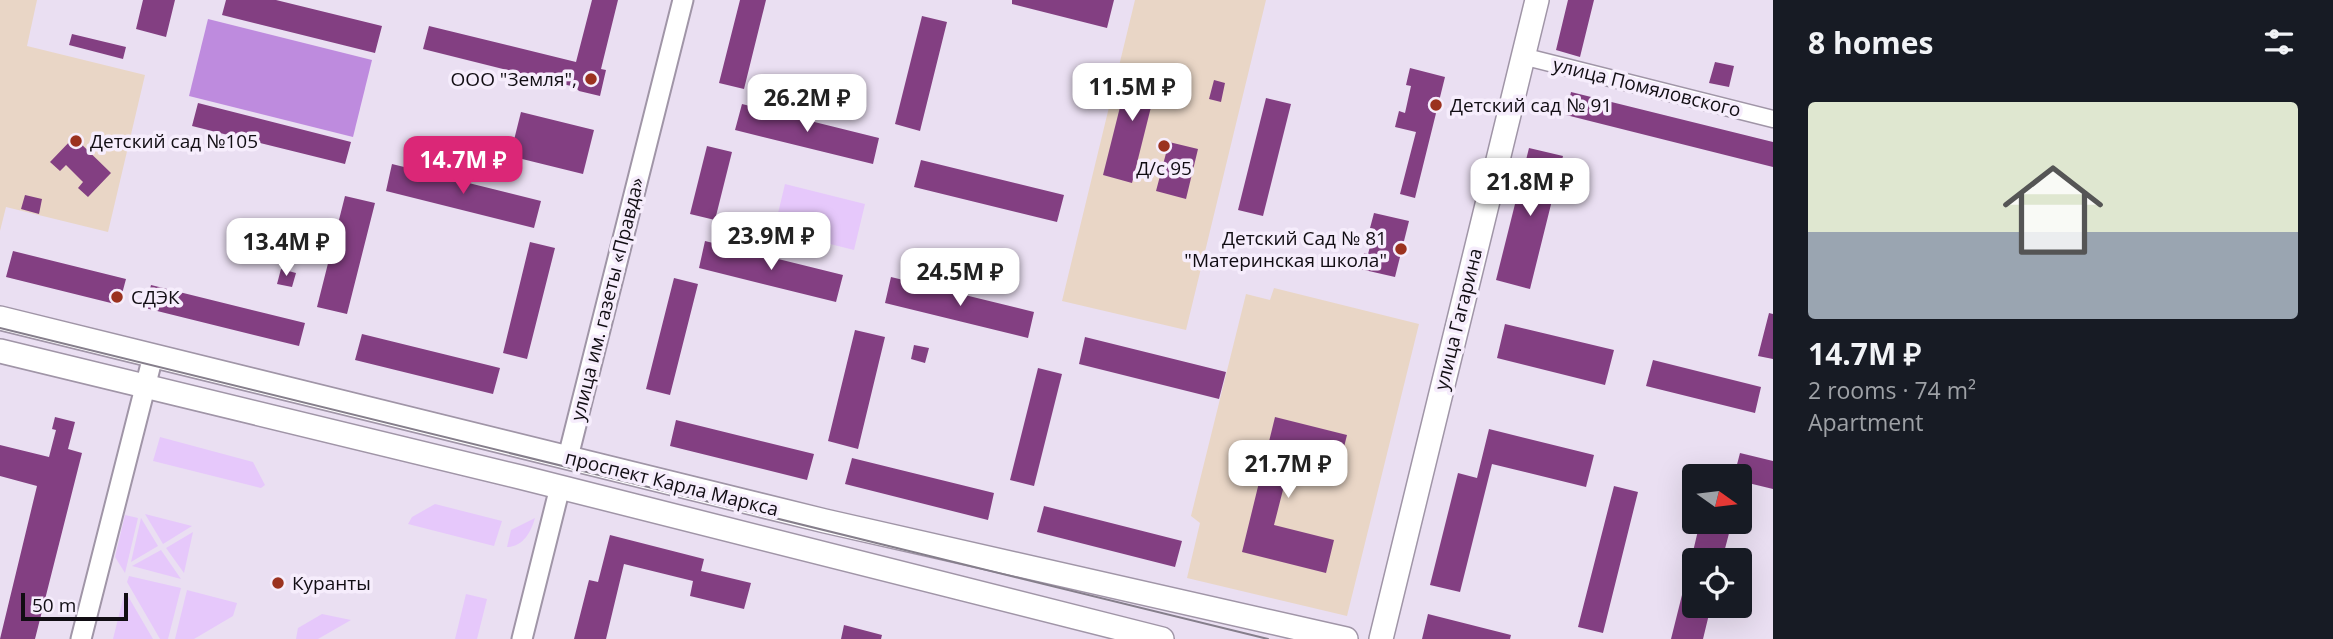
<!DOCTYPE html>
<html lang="en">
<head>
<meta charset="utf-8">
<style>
  body { margin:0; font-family:"Open Sans",sans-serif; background:#242831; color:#f1f3f6; height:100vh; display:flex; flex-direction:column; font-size:26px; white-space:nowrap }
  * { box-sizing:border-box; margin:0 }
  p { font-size:23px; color:#9ea1a6 }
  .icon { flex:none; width:38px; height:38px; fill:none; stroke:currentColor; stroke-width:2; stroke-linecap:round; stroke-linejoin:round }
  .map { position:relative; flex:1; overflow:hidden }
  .sheet { display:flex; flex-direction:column; background:#171b24; width:560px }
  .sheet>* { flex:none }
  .needle { width:46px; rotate:104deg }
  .buttons { position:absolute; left:1682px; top:464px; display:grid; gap:14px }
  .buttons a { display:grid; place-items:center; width:70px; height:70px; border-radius:7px; background:#171b24; box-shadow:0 7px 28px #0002; font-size:35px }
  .scale { position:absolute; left:21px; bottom:18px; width:107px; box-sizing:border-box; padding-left:7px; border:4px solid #110d13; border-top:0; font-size:19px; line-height:24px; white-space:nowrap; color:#110d13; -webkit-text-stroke:5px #f6edfc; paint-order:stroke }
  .price { position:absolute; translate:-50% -60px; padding:0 16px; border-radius:14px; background:#fff; color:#222; font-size:23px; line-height:46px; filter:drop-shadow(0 2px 4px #0008) }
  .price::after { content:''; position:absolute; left:50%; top:42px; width:21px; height:16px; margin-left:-10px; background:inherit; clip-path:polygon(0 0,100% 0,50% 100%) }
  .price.current { background:#db2777; color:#fff }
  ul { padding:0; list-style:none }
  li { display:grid; align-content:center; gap:14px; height:371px; padding:0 35px }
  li+li { border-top:2px solid #363941 }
  li span { display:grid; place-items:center; height:217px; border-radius:7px; color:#555 }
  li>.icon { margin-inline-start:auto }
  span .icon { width:126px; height:126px; fill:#fffc; stroke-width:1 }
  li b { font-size:30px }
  h2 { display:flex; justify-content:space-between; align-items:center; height:84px; padding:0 35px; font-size:30px }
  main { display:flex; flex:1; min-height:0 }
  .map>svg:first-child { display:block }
</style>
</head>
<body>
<main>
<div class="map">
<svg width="1773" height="639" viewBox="0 0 1773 639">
  <rect width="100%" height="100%" fill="#eadff2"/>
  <path fill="#e9d6c6" d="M0,0H37L27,46L145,75L108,232L6,207L0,231Z
    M1135,0H1266L1186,330L1062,301Z
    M1274,288L1419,324L1347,616L1187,578L1200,523L1191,516L1246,294L1270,300Z"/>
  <path fill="#e6c8fb" d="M785,184L865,204L854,250L774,230Z
    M160,437L253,462L265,485L261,488L153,461Z
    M435,504L502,521L494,546L408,524L412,517Z
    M145,514L192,526L163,544Z
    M125,515L138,518L125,573L115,557Z
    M141,518L158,546L131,562Z
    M535,518C531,532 523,547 507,547L511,530Z
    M193,532L184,573L166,548Z
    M161,550L181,579L132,566Z
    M129,576L181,588L168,639H160L127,582Z
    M187,590L237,603L233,616L194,639H175Z
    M125,591L153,639H113Z
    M466,594L487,599L477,639H455Z
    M322,614L351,620L318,639H296L298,628Z"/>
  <path fill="#be8bde" d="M208,19L372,60L353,137L189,96Z"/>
  <path fill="#833f82" d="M143,0H175L166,37L136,29Z
    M226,0H276L382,26L375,53L222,15Z
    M592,0H618L601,69L606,70L600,96L579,91L575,87L423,49L429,26L576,62Z
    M740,0H766L744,89L719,83Z
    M1012,0H1114L1107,28L1012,4Z
    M1568,0H1594L1580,57L1556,50Z
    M922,16L947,22L920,131L895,124Z
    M72,34L126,47L123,59L69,45Z
    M1715,62L1734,66L1729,87L1709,83Z
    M1131,63L1160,71L1132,183L1103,175Z
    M1410,68L1445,77L1415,198L1400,194L1416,132L1395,127L1399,111L1405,113L1411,86L1406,85Z
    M1214,80L1225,83L1221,102L1209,99Z
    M1571,92L1773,142V167L1566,115Z
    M1266,98L1291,104L1263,216L1238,210Z
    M198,103L351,142L345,164L192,126Z
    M742,104L879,138L873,164L735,130Z
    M521,112L594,130L583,174L510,156Z
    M74,137L111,173L88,197L78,188L83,182L66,165L60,171L50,162Z
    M1169,142L1198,149L1186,199L1156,191Z
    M707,146L732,152L715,220L690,214Z
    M1529,148L1563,156L1530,289L1496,280Z
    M921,160L1064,195L1057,222L914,187Z
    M392,164L541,201L534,228L386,191Z
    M25,195L42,199L39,214L21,209Z
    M345,196L375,203L347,314L317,307Z
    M1374,213L1409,221L1395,277L1360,269L1364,253L1368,254L1375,229L1370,228Z
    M705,241L843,275L836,302L699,268Z
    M530,242L555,248L527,359L503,353Z
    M13,251L126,279L119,305L6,277Z
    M281,269L296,273L292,287L277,284Z
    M891,277L1034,312L1028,338L885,303Z
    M674,278L698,284L670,395L646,389Z
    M151,285L305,323L299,346L145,308Z
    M1769,313L1773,314V359L1758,356Z
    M1505,324L1614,350L1605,385L1497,358Z
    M855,330L885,337L858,449L828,441Z
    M362,334L500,368L493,394L355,360Z
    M1085,337L1226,372L1219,399L1079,364Z
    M914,345L929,348L925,363L911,359Z
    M1653,360L1761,387L1755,413L1646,386Z
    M1038,368L1062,374L1034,486L1010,480Z
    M55,417L75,422L68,449L82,453L35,639H0L37,486L0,476V445L49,457L56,430L52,429Z
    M1275,417L1347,435L1342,455L1295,443L1274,525L1334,540L1326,573L1242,552Z
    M676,420L814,454L807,480L670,446Z
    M1489,429L1594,455L1586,487L1492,464L1460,592L1430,585L1458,473L1477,478Z
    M1740,453L1773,461V489L1740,481V476H1734Z
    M852,458L994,493L988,520L845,484Z
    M1614,486L1638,492L1603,633L1578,627Z
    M1044,506L1182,541L1175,567L1037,532Z
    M1700,522H1732L1722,560H1691Z
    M610,535L704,559L701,571L751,583L744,609L690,596L693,581L624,564L606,639H574L589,580L598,582Z
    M1690,563L1694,564V606H1711L1703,639H1671Z
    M1428,614L1511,635L1510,639H1422Z
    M844,625L882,635L881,639H841Z"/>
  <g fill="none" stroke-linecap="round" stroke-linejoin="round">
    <defs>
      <path id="minor" d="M1522,56L1773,119"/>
      <path id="tertiary" d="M568,457L683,0
        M81,639L153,356
        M522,639L560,487"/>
      <path id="secondary" d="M0,318L825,521L1346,639
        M0,351L520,477L1162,639
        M1381,639L1537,0"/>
    </defs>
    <use href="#minor" stroke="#a095a7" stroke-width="19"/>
    <use href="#tertiary" stroke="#a095a7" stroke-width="23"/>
    <use href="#secondary" stroke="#a095a7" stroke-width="26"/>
    <use href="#minor" stroke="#fff" stroke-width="16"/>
    <use href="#tertiary" stroke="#fff" stroke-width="19"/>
    <use href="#secondary" stroke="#fff" stroke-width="23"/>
    <path stroke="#857e8b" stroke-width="2" d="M0,328L1268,639"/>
  </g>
  <g fill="#9b321f" stroke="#f6edfc" stroke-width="2.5">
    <circle cx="591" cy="79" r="7"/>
    <circle cx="1436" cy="105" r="7"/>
    <circle cx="76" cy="141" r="7"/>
    <circle cx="1164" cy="146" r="7"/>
    <circle cx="1401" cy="249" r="7"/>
    <circle cx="117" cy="297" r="7"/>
    <circle cx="278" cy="583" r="7"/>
  </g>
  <g text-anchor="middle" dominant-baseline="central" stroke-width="7" stroke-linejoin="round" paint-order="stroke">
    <g font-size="19" fill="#110d13" stroke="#f6edfc" text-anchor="start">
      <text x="577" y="79" text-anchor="end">ООО "Земля",</text>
      <text x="1450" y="105">Детский сад № 91</text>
      <text x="90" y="141">Детский сад №105</text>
      <text x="1164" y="168" text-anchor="middle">Д/с 95</text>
      <text x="1387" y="238" text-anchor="end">Детский Сад № 81<tspan x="1387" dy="22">"Материнская школа"</tspan></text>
      <text x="131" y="297">СДЭК</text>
      <text x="292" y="583">Куранты</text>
    </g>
    <g font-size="19" fill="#110d13" stroke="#f6edfc">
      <text transform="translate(1647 87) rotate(14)">улица Помяловского</text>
      <text transform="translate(607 299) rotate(-76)">улица им. газеты «Правда»</text>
      <text transform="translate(1458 319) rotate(-76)">улица Гагарина</text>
      <text transform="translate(672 483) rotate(14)">проспект Карла Маркса</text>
    </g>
  </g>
</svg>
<div class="buttons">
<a><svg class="needle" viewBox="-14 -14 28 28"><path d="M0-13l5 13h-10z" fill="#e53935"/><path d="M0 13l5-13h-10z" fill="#9ea1a6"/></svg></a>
<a><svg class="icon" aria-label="locate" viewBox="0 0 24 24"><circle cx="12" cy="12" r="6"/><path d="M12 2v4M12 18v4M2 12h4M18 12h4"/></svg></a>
</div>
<div class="scale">50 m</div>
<b class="price" style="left:1132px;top:123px">11.5M ₽</b>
<b class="price" style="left:807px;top:134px">26.2M ₽</b>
<b class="price current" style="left:463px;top:196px">14.7M ₽</b>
<b class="price" style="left:1530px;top:218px">21.8M ₽</b>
<b class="price" style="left:771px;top:272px">23.9M ₽</b>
<b class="price" style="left:286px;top:278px">13.4M ₽</b>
<b class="price" style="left:960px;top:308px">24.5M ₽</b>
<b class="price" style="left:1288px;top:500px">21.7M ₽</b>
</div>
<section class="sheet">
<h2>8 homes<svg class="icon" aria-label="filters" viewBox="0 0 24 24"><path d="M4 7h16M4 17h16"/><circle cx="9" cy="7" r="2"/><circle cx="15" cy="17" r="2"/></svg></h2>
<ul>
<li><span style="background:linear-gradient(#dfe7d0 60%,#9aa5b1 0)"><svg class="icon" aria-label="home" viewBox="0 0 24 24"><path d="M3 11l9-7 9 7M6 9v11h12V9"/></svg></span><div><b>14.7M ₽</b><p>2 rooms · 74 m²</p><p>Apartment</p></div></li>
</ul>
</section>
</main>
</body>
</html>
